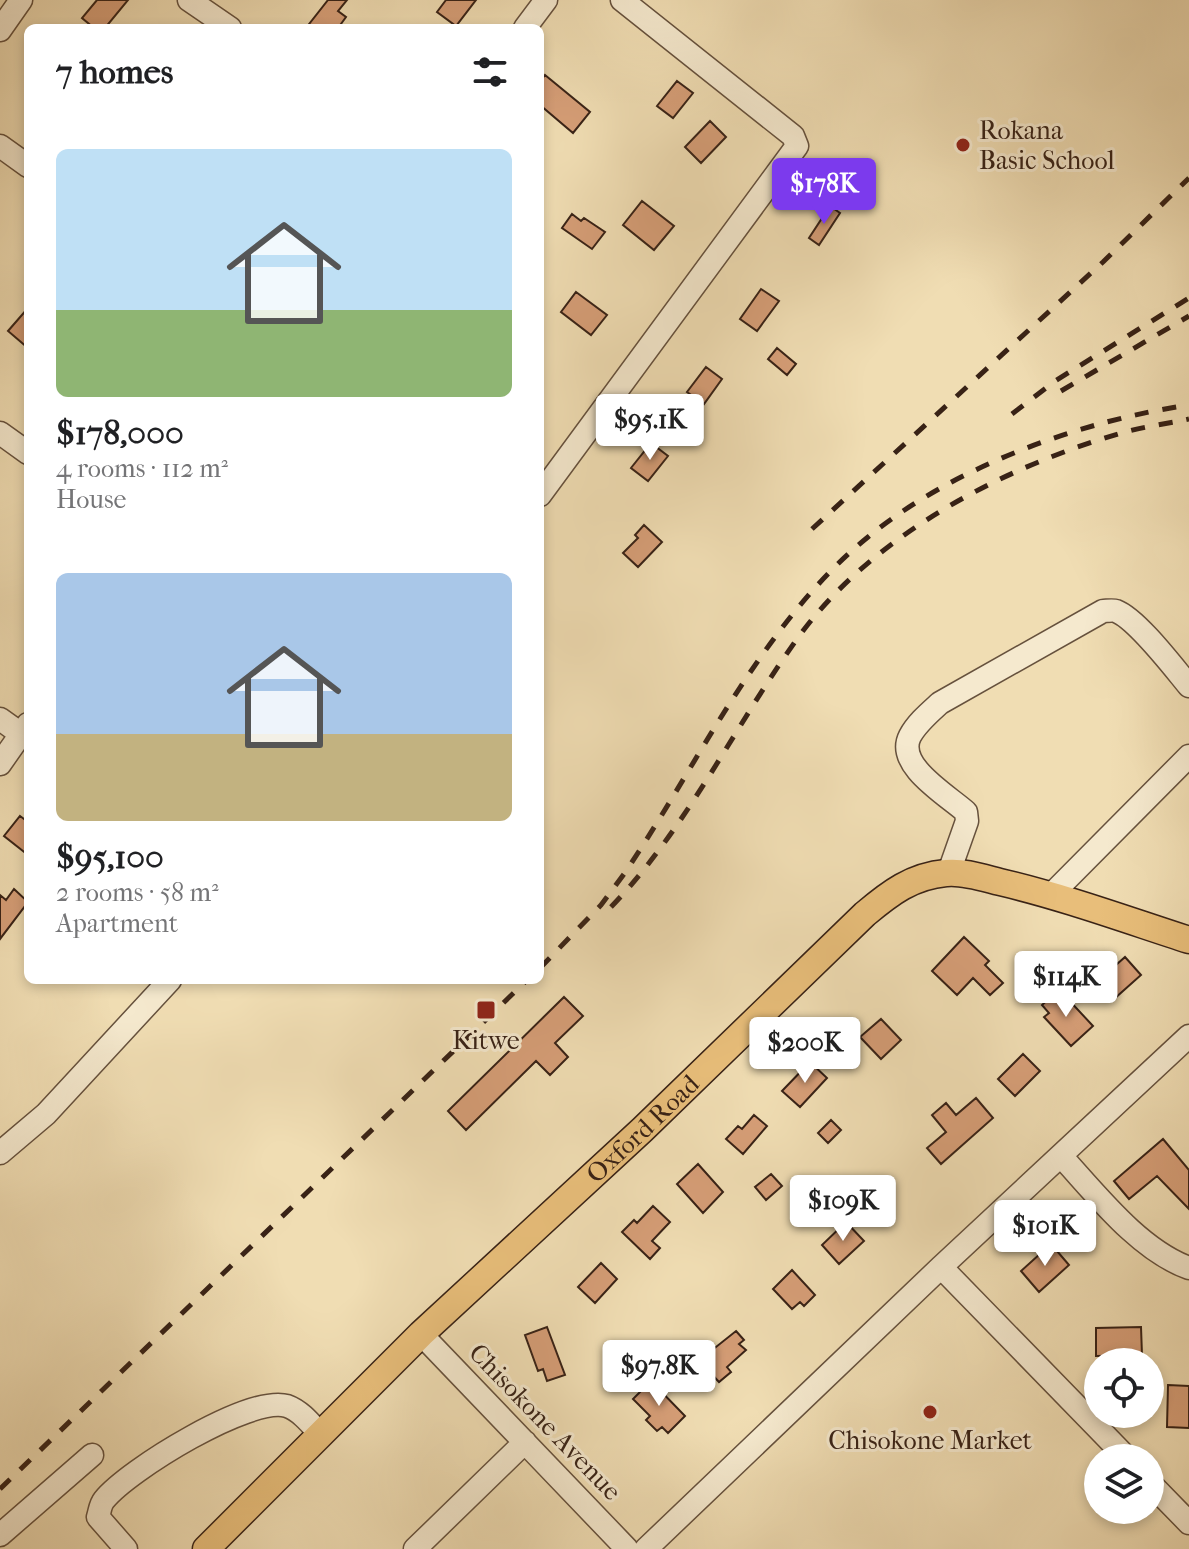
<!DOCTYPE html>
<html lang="en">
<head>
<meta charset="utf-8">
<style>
  body { margin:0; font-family:"IM FELL French Canon",serif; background:#f6f6f6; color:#202124; height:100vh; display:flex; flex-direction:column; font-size:30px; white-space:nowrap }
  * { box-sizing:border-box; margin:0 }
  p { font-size:26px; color:#757577 }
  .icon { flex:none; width:44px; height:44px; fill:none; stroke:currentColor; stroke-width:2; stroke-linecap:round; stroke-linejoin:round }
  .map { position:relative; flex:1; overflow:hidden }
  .side { position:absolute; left:24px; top:24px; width:520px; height:960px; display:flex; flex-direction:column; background:#fff; border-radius:12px; box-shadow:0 4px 12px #0003 }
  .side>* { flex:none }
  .fabs { position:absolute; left:1084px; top:1348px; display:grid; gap:16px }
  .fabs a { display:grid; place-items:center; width:80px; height:80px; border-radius:50%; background:#fff; box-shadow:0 4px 12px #0003; font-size:40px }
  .price { position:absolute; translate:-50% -68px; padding:0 18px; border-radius:8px; background:#fff; color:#222; font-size:26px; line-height:52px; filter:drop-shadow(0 2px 4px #0008) }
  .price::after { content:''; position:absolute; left:50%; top:48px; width:24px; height:18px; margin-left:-12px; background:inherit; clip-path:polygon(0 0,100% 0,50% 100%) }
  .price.current { background:#7c3aed; color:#fff }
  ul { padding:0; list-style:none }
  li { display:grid; align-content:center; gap:16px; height:424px; padding:0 32px }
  li span { display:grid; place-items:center; height:248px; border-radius:12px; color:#555 }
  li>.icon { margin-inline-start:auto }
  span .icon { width:144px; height:144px; fill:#fffc; stroke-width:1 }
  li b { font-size:34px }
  h2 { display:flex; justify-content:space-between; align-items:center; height:96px; padding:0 32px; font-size:34px }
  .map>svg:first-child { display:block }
</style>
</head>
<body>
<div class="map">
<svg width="1189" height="1549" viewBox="0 0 1189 1549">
  <rect width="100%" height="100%" fill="#f0ddb3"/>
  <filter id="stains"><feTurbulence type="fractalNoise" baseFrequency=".0025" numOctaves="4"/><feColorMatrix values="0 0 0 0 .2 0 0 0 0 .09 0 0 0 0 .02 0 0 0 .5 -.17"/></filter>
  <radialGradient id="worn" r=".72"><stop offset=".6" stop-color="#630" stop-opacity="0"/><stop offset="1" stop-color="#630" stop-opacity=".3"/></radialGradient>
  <path fill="#d69e77" stroke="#382216" stroke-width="2" d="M97,0H128L105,28H94L82,18Z
    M328,0H347L338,11L346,17L338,28H306Z
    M446,0H476L456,26L437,12Z
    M545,75L590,112L573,133L540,105V81Z
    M677,81L693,93L673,118L657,106Z
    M710,121L726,137L701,163L685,147Z
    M642,201L674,226L654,250L623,225Z
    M830,206L840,213L819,245L809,238Z
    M572,214L581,221L584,218L605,232L592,249L562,228Z
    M761,289L779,301L757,331L740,319Z
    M576,292L607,315L591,335L561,312Z
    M28,308V348L8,331Z
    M777,348L796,364L787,375L768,359Z
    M706,367L722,379L704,404L687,392Z
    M651,443L668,456L648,481L631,468Z
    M644,525L662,542L638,567L623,553L638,538L635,535Z
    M20,816L28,822V855L4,836Z
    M14,889L28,902L0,939V895L6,900Z
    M964,937L989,961L985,965L1003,983L990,995L973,978L957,995L932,971Z
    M1125,957L1141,975L1114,999L1098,981Z
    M1055,993L1062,1001L1066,997L1093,1026L1071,1046L1044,1017L1049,1013L1042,1005Z
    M564,997L583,1016L555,1043L568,1057L550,1075L536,1061L466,1130L448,1111Z
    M881,1019L901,1040L881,1059L860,1037Z
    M1023,1054L1040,1071L1015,1096L998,1079Z
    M810,1062L827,1078L800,1107L782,1091Z
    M976,1098L993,1118L941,1164L927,1148L946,1132L932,1115L946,1103L956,1115Z
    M754,1115L767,1126L743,1154L726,1139L738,1126L742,1129Z
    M831,1120L841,1130L828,1143L818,1133Z
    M1163,1139L1189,1170V1209L1157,1176L1129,1199L1114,1181Z
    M698,1164L723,1192L703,1213L677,1184Z
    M771,1174L782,1186L766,1200L755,1187Z
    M653,1206L670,1222L652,1241L660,1248L650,1259L622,1232L634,1220L637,1223Z
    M846,1222L864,1241L839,1264L822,1245Z
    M1051,1244L1069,1265L1039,1292L1021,1271Z
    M601,1263L617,1279L595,1303L578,1287Z
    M792,1270L815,1295L804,1306L800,1302L792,1309L773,1289Z
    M547,1327L565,1375L547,1381L543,1369L538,1371L525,1335Z
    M1141,1327L1142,1355L1096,1356V1328Z
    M736,1331L744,1340L739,1344L746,1350L727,1367L731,1372L719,1382L693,1354L704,1344L711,1351Z
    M651,1381L685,1416L668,1433L662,1427L657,1431L646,1420L650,1416L633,1399Z
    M1168,1385L1189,1386V1428L1167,1427Z"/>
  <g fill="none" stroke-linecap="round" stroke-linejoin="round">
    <defs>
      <path id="minor" d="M189,0L230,28
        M525,28L546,0
        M0,30L21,0
        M0,146L28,166
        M0,433L28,453
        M540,495L797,146L793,136L622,0
        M0,719L21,734
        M0,764L28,724
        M949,872L967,821L966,812C947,795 895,765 910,736C917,723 929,713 940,703L1103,611C1106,611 1113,610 1116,611C1137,619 1174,668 1189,686
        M1051,895L1189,756
        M0,1153L46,1114L170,980
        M1061,1156C1096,1194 1139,1250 1189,1268
        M941,1267L1127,1458
        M421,1334L627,1549
        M1150,1483L1189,1523
        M0,1535L92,1455
        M126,1549L98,1517C100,1511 100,1505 104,1500C128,1470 250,1395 287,1406C301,1411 311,1424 320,1434
        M415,1549L525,1442
        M646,1549L941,1267L1189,1036"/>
      <g id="major">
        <path id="s1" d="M206,1549L421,1334L642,1130L865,914C890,893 912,876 946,873C963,871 984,878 1000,882C1064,897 1127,920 1189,940"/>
      </g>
    </defs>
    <use href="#minor" stroke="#66513d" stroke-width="25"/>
    <use href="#major" stroke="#382216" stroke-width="29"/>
    <use href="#minor" stroke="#f5e9ce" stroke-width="22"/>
    <use href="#major" stroke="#e8be7a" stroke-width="26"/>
    <path stroke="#382216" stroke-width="5" stroke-dasharray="14 14" stroke-linecap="butt" d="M1061,391L1189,316
      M1012,414L1055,381L1189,298
      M812,529L1103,262L1189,178
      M611,907C687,828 734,727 797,639C870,537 999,469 1118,434C1141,427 1166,424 1189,419
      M540,968L601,905L624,874C668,809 705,739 749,674C782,625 821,575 868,537C953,467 1080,421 1189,405
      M0,1489L527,980"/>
  </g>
  <g fill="#8f2418" stroke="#f5e9ce" stroke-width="3">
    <circle cx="963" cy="145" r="8"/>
    <rect x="476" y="1000" width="20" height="20" rx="4"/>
    <circle cx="930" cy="1412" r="8"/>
  </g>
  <g text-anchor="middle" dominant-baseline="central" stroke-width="6" stroke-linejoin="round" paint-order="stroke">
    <g font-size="26" fill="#382216" stroke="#f5e9ce">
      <text x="979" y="130" text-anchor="start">Rokana<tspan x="979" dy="30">Basic School</tspan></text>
      <text x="486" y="1040">Kitwe</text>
      <text x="930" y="1440">Chisokone Market</text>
    </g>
    <g font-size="26" fill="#382216" stroke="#f5e9ce">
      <text stroke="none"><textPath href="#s1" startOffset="606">Oxford Road</textPath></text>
      <text transform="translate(545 1422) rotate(46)">Chisokone Avenue</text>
    </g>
  </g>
  <rect width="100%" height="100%" filter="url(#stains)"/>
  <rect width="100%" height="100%" fill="url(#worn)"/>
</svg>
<div class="fabs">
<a><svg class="icon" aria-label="locate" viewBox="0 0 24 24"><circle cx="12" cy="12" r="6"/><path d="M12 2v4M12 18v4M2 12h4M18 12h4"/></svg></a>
<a><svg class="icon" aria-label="layers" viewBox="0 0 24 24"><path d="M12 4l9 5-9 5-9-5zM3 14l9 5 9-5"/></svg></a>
</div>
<b class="price current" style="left:824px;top:226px">$178K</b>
<b class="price" style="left:650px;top:462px">$95.1K</b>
<b class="price" style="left:1066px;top:1019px">$114K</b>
<b class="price" style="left:805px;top:1085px">$200K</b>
<b class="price" style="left:843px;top:1243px">$109K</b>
<b class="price" style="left:1045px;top:1268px">$101K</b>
<b class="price" style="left:659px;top:1408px">$97.8K</b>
<section class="side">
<h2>7 homes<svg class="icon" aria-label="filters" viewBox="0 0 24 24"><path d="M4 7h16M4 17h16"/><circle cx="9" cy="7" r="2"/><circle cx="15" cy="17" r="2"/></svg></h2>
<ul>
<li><span style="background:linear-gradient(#bfe0f5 65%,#8fb573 0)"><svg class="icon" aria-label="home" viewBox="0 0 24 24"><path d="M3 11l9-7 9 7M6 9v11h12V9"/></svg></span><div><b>$178,000</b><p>4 rooms · 112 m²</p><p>House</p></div></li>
<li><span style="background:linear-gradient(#a9c7e8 65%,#c2b280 0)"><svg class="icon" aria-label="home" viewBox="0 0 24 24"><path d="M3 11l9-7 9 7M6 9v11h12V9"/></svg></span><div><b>$95,100</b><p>2 rooms · 58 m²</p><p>Apartment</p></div></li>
</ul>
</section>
</div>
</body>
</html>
